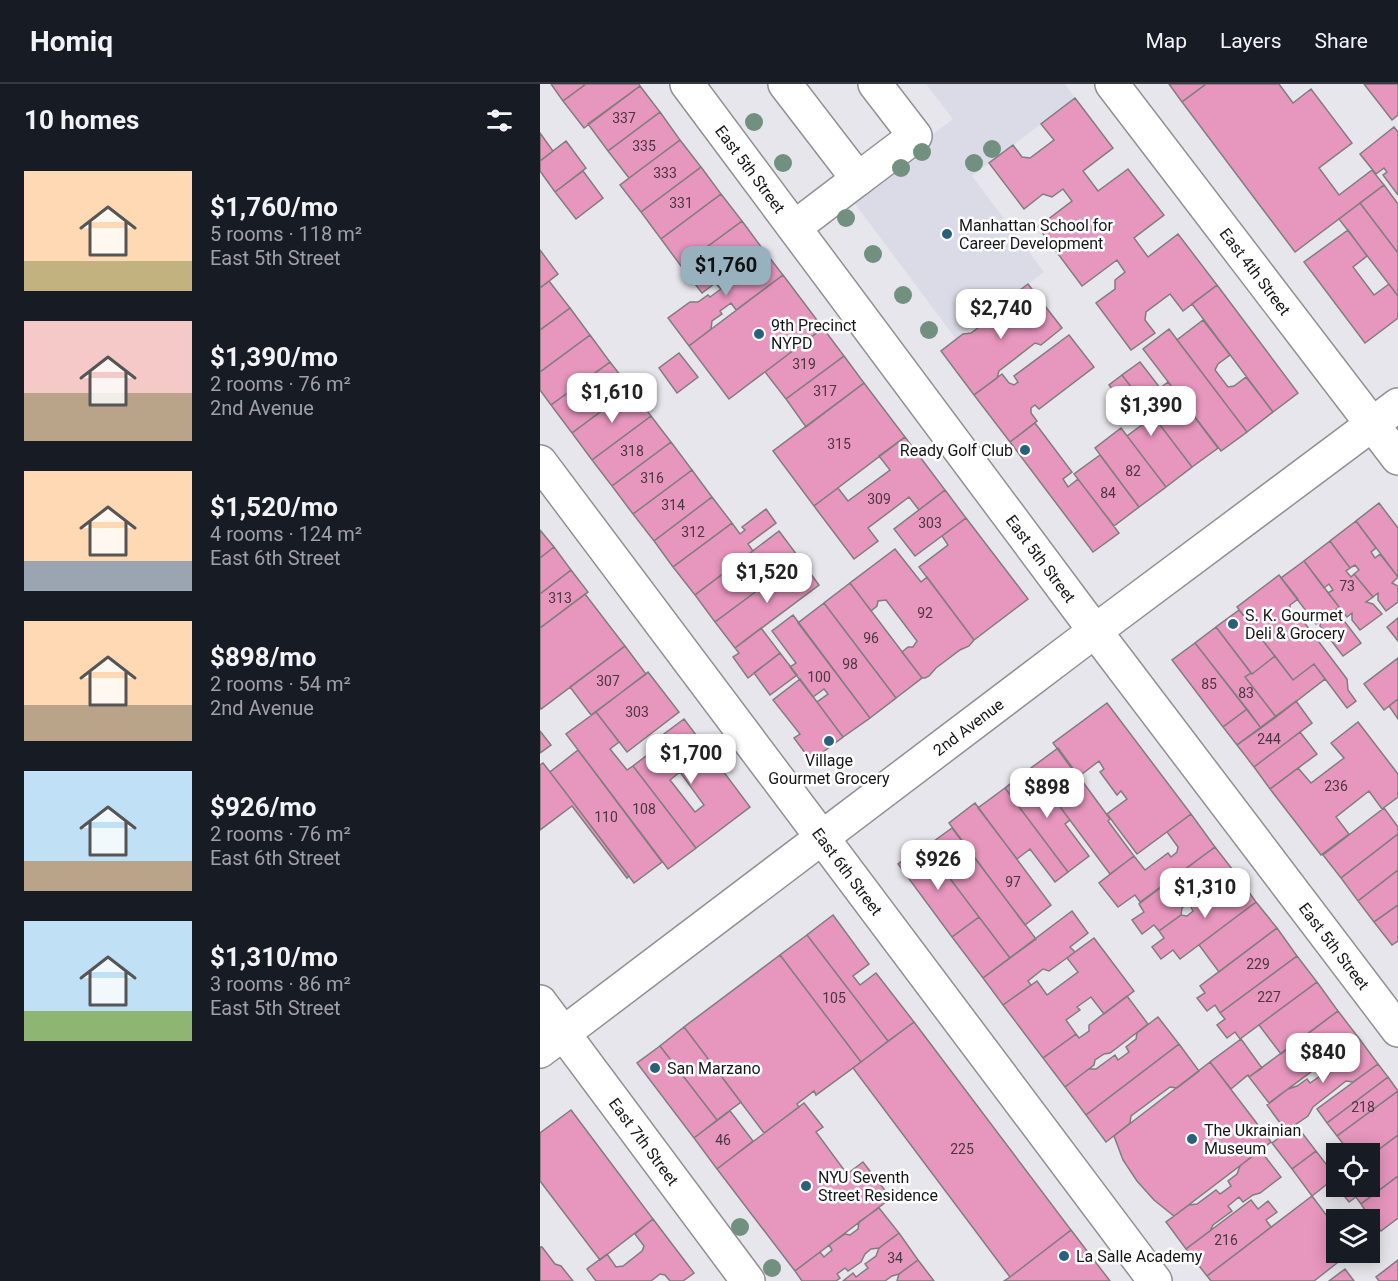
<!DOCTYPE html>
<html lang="en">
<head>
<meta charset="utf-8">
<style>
  body { margin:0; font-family:Roboto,sans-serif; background:#242831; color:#f1f3f6; height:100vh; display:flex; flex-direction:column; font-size:22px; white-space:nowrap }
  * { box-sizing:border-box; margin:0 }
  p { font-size:20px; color:#9ea1a6 }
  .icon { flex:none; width:33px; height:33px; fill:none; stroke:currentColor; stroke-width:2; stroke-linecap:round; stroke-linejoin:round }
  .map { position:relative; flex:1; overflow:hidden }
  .panel { display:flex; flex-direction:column; background:#171b24; width:540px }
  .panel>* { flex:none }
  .tools { position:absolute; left:786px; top:1059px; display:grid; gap:12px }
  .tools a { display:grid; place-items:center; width:54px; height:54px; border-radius:0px; background:#171b24; box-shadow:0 3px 15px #0003; font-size:30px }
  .price { position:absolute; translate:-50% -51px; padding:0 14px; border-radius:12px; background:#fff; color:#222; font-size:20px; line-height:39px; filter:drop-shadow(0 2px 3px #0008) }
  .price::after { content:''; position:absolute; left:50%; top:36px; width:18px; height:14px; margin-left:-9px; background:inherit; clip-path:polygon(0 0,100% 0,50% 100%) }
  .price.on { background:#97b1bf; color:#111 }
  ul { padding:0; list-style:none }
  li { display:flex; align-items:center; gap:18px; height:150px; padding:0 24px }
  li span { display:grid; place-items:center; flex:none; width:168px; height:120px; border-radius:0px; color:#555 }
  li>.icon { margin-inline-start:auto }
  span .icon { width:72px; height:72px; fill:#fffc; stroke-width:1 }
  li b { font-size:26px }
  h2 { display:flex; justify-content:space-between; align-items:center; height:72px; padding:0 24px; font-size:26px }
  header { display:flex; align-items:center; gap:36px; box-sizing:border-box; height:84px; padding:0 30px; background:#171b24; border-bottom:2px solid #363941 }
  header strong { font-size:28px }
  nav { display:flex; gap:33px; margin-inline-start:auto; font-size:21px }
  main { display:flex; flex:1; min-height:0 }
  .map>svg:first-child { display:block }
</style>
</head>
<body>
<header>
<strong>Homiq</strong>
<nav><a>Map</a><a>Layers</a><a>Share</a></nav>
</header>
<main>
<section class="panel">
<h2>10 homes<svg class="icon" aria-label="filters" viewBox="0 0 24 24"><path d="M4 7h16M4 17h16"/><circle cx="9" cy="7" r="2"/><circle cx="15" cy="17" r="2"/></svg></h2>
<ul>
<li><span style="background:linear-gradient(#ffd9b3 75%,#c2b280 0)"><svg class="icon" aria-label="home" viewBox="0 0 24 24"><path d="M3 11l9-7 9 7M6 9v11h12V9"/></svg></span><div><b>$1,760/mo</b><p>5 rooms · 118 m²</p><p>East 5th Street</p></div></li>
<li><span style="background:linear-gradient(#f6c9c9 60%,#b9a48a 0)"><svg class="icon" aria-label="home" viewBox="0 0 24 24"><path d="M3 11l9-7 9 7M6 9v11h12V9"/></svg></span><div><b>$1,390/mo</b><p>2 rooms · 76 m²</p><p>2nd Avenue</p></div></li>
<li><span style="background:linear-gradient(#ffd9b3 75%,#9aa5b1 0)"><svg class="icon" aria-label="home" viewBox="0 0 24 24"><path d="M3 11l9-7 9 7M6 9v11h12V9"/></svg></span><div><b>$1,520/mo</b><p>4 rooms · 124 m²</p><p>East 6th Street</p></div></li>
<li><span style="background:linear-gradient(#ffd9b3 70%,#b9a48a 0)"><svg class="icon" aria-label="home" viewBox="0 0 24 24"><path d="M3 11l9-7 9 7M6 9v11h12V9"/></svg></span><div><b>$898/mo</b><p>2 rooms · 54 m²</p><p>2nd Avenue</p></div></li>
<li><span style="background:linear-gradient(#bfe0f5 75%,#b9a48a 0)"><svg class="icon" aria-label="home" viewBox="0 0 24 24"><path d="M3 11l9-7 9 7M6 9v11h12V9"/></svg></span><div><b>$926/mo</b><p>2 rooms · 76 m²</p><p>East 6th Street</p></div></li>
<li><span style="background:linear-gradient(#bfe0f5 75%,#8fb573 0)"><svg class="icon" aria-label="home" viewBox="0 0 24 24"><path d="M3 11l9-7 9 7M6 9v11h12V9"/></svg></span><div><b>$1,310/mo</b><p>3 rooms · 86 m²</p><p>East 5th Street</p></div></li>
</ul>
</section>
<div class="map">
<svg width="858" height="1197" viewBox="0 0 858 1197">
  <rect width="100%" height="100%" fill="#e7e6ec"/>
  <path fill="#dbdae7" d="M386,0H525L535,14L432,92L504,188L416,255L310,113L413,35Z"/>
  <path fill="#e796be" stroke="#817c7e" stroke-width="1.5" fill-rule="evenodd" d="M11,0H46L23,17Z
    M46,0H99L100,2L44,44L23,17Z
    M629,0H666L642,18Z
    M666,0H739L753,19L771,5L812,59L779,84L799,111L832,86L844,101L755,168L642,18Z
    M824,0H858V31L852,36Z
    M100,2L120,28L68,67L48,40Z
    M535,14L573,64L543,87L558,107L588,85L624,131L594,154L608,173L638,150L677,201L643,227L630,210L606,228L605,236L615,249L591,266L556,219L575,205V196L585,188L577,176L542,202L498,143L532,117L523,105L512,113L503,110L484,125L449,79L473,61L482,73L490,74L514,56L501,40Z
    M120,28L140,56L89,94L68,67Z
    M854,43L858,48V111L843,91L847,88L844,84L836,90L820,70Z
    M0,49L13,67L0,77Z
    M140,56L161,83L101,128L80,101Z
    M26,57L46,84L15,108L0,87V77Z
    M161,83L181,110L121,155L101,128Z
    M43,87L63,114L36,135L15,108Z
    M844,101L858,120V169L820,119Z
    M181,110L202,137L141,182L121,155Z
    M820,119L858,169V212L799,135Z
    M202,137L222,164L162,209L141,182Z
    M808,146L827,172L813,183L834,211L849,200L858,212V234L825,259L764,178Z
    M222,164L243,191L196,226L191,219L180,227L182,230L172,237L171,245L149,262L128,234L150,218H158L168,211L170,213L181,205L175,199L186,191L190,194L209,180L206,176Z
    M0,166L18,190L0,204Z
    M243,191L283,244L189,315L149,262Z
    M9,197L30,224L0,246V204Z
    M488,200L522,244L501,261L495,259L459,287L457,294L434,311L401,267L423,250L431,249L467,222V216Z
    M677,201L758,309L733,328L652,220Z
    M30,224L50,251L0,288V246Z
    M663,236L690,271L678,280L675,286L688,303L694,302L706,293L733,328L707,348L637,256Z
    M283,244L304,272L246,315L225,288Z
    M629,245L707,348L681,367L603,265Z
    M50,251L70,278L11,321L0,306V288Z
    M529,251L554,283L499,325L495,321L491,324V329L497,337L470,358L434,311L462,290L469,299L474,301L478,298L474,292Z
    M139,269L158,293L137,309L119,284Z
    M304,272L324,299L266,343L246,315Z
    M70,278L91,305L32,349L11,321Z
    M600,278L620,304L628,298L678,364L652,383L582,291Z
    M582,291L652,383L626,403L587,352L603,340L597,333H593L569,301Z
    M324,299L365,353L274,422L233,367Z
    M91,305L111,332L52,376L32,349Z
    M111,332L131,358L72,402L52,376Z
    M495,339L532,388L523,395L528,403L538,395L579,449L553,468L470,358Z
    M581,344L626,403L599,423L555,364Z
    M365,353L405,406L379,426L369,413L328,444L338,457L314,475L274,422L298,404L308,417L350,386L339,372Z
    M131,358L152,386L93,430L72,402Z
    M560,371L599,423L574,442L534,390Z
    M152,386L172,413L114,457L93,430Z
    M405,406L426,434L375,472L354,445Z
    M172,413L192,439L133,483L114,457Z
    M839,419L858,444V493L816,437Z
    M226,425L236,439L208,460L213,467L155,511L133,483L192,439L200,450L205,446L202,443Z
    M426,434L488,515L434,556L379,483L408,461L402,452Z
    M816,437L836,464L831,468L835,474L840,470L858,493L852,499L858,502V518L846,527L838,516V509L833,513L814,490L819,486L815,481L810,484L790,457Z
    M0,446L14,463L0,474Z
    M239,447L260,475L175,538L155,511Z
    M790,457L810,484L806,487L811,493L814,490L833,513L826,518L833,520L842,530L820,546L812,536V529L807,533L788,509L793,506L789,500L784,504L764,477Z
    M14,463L31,486L0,510V474Z
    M355,465L381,498L387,493L434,556L429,562L420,566L396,584L389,592L385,594H382L362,568L368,563H373L377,557L346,516L338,517L337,522L331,527L310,499Z
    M260,475L279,501L195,564L175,538Z
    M764,477L799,523L793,528L798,529L821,559L803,572L780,542L781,537L776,540L741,494Z
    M31,486L48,508L0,544V510Z
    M739,491L758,515L750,521V527L757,529L807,595L808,606L816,617L807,624L774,580L753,596L697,523Z
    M310,499L382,594L356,614L284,519Z
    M45,510L85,562L1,625L0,623V544Z
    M284,519L356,614L330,634L258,539Z
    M699,526L735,572L712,590L676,543Z
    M253,531L330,634L303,653L277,618L288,610L284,605L273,613L250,583L256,579L232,547Z
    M858,534V557L847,543Z
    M676,543L711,589L705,593L736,633L721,644L655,559Z
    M221,544L240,569L208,594L193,573L199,569L195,564Z
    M655,559L707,625L683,643L632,576Z
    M85,562L106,590L51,631L30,603Z
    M240,569L257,591L230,611L214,589Z
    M735,572L753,596L774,580L785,595L736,633L705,593L711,589L712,590Z
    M858,574V615L844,626L824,600Z
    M108,588L139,628L87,668L56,628Z
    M260,595L303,653L271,677L254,654L260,650L233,616Z
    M858,615V635L849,622Z
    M756,617L772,639L714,683L697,661Z
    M567,619L651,730L597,770L567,730L587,715L581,707L577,711L560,688L564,685L559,677L538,693L513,659Z
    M707,625L721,644L697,661L683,643Z
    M56,628L79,658L70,665L87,686L93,682L156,764L128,785L26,650Z
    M144,635L210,723L156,764L93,682L124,658L120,653ZM140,688L164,721L155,728L130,696Z
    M818,638L858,690V713L842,725L829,707L796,733L809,750L781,771L730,705L758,684L771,699L804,674L791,659Z
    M0,647L11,661L0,669Z
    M760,648L777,670L730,705L714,683Z
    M518,664L570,735L568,737L594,772L570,790L491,684Z
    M38,666L122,778L94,799L10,688Z
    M3,679L10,688L89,792L87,794L32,722L0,746V681Z
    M491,684L530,736L525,740L549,772L528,788L465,704Z
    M465,704L528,788L515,798L490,765L477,775L438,724Z
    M435,719L511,821L485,841L409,739Z
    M844,724L858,743V750L801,794L783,771Z
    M651,730L675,763L600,818L595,811L578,823L559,799L594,772L605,786L628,769L631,773L637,768L638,763L627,748Z
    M412,744L496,855L470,874L386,763Z
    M858,750V786L818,817L801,794Z
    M384,760L439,833L412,853L358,780Z
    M675,763L696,790L651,823L648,820L642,824L641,831L619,847L614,841L602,850L592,836L604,828L599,820Z
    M858,786V821L834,838L818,817Z
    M696,790L716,818L640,875L633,866L621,875L612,863L624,854L619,847L641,831L647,832L653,827L651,823Z
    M716,818L737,844L679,888L659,861Z
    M858,821V857L852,861L834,838Z
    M532,827L548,849L530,863L535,868L509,887L503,885L488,897L491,901L463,921L443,894Z
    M293,831L329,880L313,892L320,901L336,889L374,938L348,957L267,851Z
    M439,833L470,874L443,894L412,853Z
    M737,844L757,872L680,929L675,921L667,927L657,914L665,909L660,902Z
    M267,851L348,957L321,978L240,871Z
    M554,854L594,907L564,930L551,913L537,923L540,926L526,936L536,950L503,974L463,921L497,897L507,911L538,888L527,874Z
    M240,871L321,978L276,1011L274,1007L257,1020L259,1023L224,1049L144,943Z
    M757,872L777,898L700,955L695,948L687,954L677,941L685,935L680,929Z
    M777,898L798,927L741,970L719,941Z
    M587,912L608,940L570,969L564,970L555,976L554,981L525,1003L503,974L536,950L539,954L549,947V941Z
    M798,927L818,953L729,1019L709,993Z
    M618,933L639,960L546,1031L525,1003L549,985H556L575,971L578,976L589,968L586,963L596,955L597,949Z
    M374,938L531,1146L470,1193L313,984Z
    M144,943L201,1018L177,1036L120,962Z
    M818,953L838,980L813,998L806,997L773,1023L768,1032L746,1047L727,1021L748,1005L757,1002L767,995L770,999L783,990L780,986L791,978L792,972Z
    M701,955L722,984L709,993L708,991L691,1005L670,978Z
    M639,960L659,987L637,1004L630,1003L591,1032L590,1039L566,1058L546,1031Z
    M120,962L177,1036L154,1054L97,979Z
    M670,978L731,1058L634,1132L614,1116L597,1097L583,1076L574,1052Z
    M838,980L848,993L787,1039L777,1025Z
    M848,993L858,1007L797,1052L787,1039Z
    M858,1007V1051L830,1072V1070H811L797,1052Z
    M264,1019L283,1043L276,1048L307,1090L323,1078L351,1114L255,1187L177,1085Z
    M31,1026L113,1135L60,1176L0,1097V1049Z
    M190,1027L213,1057L177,1085L154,1054Z
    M756,1041L776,1067L752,1085L732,1059Z
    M858,1051V1092L821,1120L816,1113L809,1118L798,1104L800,1102H830V1072Z
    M720,1066L741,1093L720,1109L713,1111L703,1118L699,1113L688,1122L692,1127L673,1141L670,1147L646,1165L626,1138L649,1121L657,1120L676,1106L680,1110L691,1102L688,1097L697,1090L700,1082Z
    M776,1067L796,1093L772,1112L752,1085Z
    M858,1092V1134L841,1147L836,1141L830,1146V1136H822L818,1131L825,1126L821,1120Z
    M772,1112L796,1144V1168H811L774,1197H671L667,1192Z
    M711,1116L718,1125L728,1117L737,1128L726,1136L731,1143L667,1192L646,1165Z
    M339,1124L359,1149L339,1164L331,1165L325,1170L321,1178L308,1187L305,1184L297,1190L300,1194L296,1197H262L255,1187L280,1168L284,1173L292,1166L289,1161L305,1150L310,1151L318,1145L319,1138Z
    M113,1135L154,1189L143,1197H130L125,1191L120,1190L111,1197H56L47,1185L67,1170L76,1183L83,1182L102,1167L104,1162L95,1150Z
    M531,1146L570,1197H464L470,1193Z
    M359,1149L378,1176L359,1190L352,1192L345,1197H303L313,1189L316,1193L328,1184L325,1180L336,1172L339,1164Z
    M0,1163H2L15,1180L21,1182L33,1197H0Z
    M378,1176L394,1197H357L359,1190Z
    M858,1176V1197H839L836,1193Z
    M805,1185L814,1197H789Z"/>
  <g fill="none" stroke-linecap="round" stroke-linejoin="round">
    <defs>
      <g id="minor">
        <path id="s1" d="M147,0L555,547L858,946"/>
        <path d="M245,0L318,95L255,143"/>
        <path id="s2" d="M572,0L858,374"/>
        <path d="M318,95L375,52L335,0"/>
        <path id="s3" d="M0,378L615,1197"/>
        <path id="s4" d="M0,918L208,1197"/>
      </g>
      <g id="major">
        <path id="s5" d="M0,967L535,562L858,321"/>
      </g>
    </defs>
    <use href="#minor" stroke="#909095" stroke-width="36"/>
    <use href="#major" stroke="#909095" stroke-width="36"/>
    <use href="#minor" stroke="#fff" stroke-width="33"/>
    <use href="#major" stroke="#fff" stroke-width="33"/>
  </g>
  <g fill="#719080">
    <circle cx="214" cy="38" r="9"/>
    <circle cx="452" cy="65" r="9"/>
    <circle cx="382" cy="68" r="9"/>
    <circle cx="243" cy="79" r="9"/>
    <circle cx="434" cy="79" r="9"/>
    <circle cx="361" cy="84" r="9"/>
    <circle cx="306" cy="134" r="9"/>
    <circle cx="333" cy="170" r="9"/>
    <circle cx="363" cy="211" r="9"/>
    <circle cx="389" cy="246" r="9"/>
    <circle cx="200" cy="1143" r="9"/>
    <circle cx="232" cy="1184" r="9"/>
  </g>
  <g fill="#29607b" stroke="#fff" stroke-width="2">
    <circle cx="407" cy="150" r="6"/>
    <circle cx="219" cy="250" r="6"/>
    <circle cx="485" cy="366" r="6"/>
    <circle cx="693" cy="540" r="6"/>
    <circle cx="289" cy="657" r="6"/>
    <circle cx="115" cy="984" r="6"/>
    <circle cx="652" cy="1055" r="6"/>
    <circle cx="266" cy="1102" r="6"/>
    <circle cx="524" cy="1172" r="6"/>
  </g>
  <g text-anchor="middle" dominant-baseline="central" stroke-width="5" stroke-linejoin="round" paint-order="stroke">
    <g font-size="14" fill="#4b3742">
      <text x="84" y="34">337</text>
      <text x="104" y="62">335</text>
      <text x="125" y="89">333</text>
      <text x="141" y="119">331</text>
      <text x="264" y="280">319</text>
      <text x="285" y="307">317</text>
      <text x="299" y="360">315</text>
      <text x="92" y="367">318</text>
      <text x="593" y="387">82</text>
      <text x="112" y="394">316</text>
      <text x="568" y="409">84</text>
      <text x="339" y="415">309</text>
      <text x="133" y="421">314</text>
      <text x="390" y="439">303</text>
      <text x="153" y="448">312</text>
      <text x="807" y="502">73</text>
      <text x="20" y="514">313</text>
      <text x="385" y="529">92</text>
      <text x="331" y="554">96</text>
      <text x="310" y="580">98</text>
      <text x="279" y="593">100</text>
      <text x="68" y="597">307</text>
      <text x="669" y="600">85</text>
      <text x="706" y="609">83</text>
      <text x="97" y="628">303</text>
      <text x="729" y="655">244</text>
      <text x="796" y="702">236</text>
      <text x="104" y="725">108</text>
      <text x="66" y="733">110</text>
      <text x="473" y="798">97</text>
      <text x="718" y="880">229</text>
      <text x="729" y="913">227</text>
      <text x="294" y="914">105</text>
      <text x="823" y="1023">218</text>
      <text x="183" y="1056">46</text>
      <text x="422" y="1065">225</text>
      <text x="686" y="1156">216</text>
      <text x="355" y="1174">34</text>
    </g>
    <g font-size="16" fill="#171719" stroke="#fff">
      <text stroke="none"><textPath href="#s1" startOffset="106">East 5th Street</textPath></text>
      <text stroke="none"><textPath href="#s2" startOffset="236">East 4th Street</textPath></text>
      <text stroke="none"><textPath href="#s1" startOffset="592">East 5th Street</textPath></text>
      <text stroke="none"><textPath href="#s5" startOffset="537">2nd Avenue</textPath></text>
      <text stroke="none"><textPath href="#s3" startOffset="512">East 6th Street</textPath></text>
      <text stroke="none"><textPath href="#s1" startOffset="1078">East 5th Street</textPath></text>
      <text stroke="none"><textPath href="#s4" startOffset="174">East 7th Street</textPath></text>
    </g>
    <g font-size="16" fill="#171719" stroke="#fff" text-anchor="start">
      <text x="419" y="141">Manhattan School for<tspan x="419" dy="18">Career Development</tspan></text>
      <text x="231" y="241">9th Precinct<tspan x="231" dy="18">NYPD</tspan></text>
      <text x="473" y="366" text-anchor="end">Ready Golf Club</text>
      <text x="705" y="531">S. K. Gourmet<tspan x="705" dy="18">Deli &amp; Grocery</tspan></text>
      <text x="289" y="676" text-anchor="middle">Village<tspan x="289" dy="18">Gourmet Grocery</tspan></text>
      <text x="127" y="984">San Marzano</text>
      <text x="664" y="1046">The Ukrainian<tspan x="664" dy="18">Museum</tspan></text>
      <text x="278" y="1093">NYU Seventh<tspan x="278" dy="18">Street Residence</tspan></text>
      <text x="536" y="1172">La Salle Academy</text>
    </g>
  </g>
</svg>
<div class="tools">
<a><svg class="icon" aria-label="locate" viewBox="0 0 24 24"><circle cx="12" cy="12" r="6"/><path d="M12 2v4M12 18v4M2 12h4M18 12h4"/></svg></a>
<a><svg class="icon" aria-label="layers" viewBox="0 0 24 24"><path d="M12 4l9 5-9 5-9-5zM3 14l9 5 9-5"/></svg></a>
</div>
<b class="price on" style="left:186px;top:213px">$1,760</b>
<b class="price" style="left:461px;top:256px">$2,740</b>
<b class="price" style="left:72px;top:340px">$1,610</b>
<b class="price" style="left:611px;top:353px">$1,390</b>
<b class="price" style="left:227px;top:520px">$1,520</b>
<b class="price" style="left:151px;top:701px">$1,700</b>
<b class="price" style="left:507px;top:735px">$898</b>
<b class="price" style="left:398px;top:807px">$926</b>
<b class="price" style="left:665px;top:835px">$1,310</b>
<b class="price" style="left:783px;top:1000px">$840</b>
</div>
</main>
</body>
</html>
